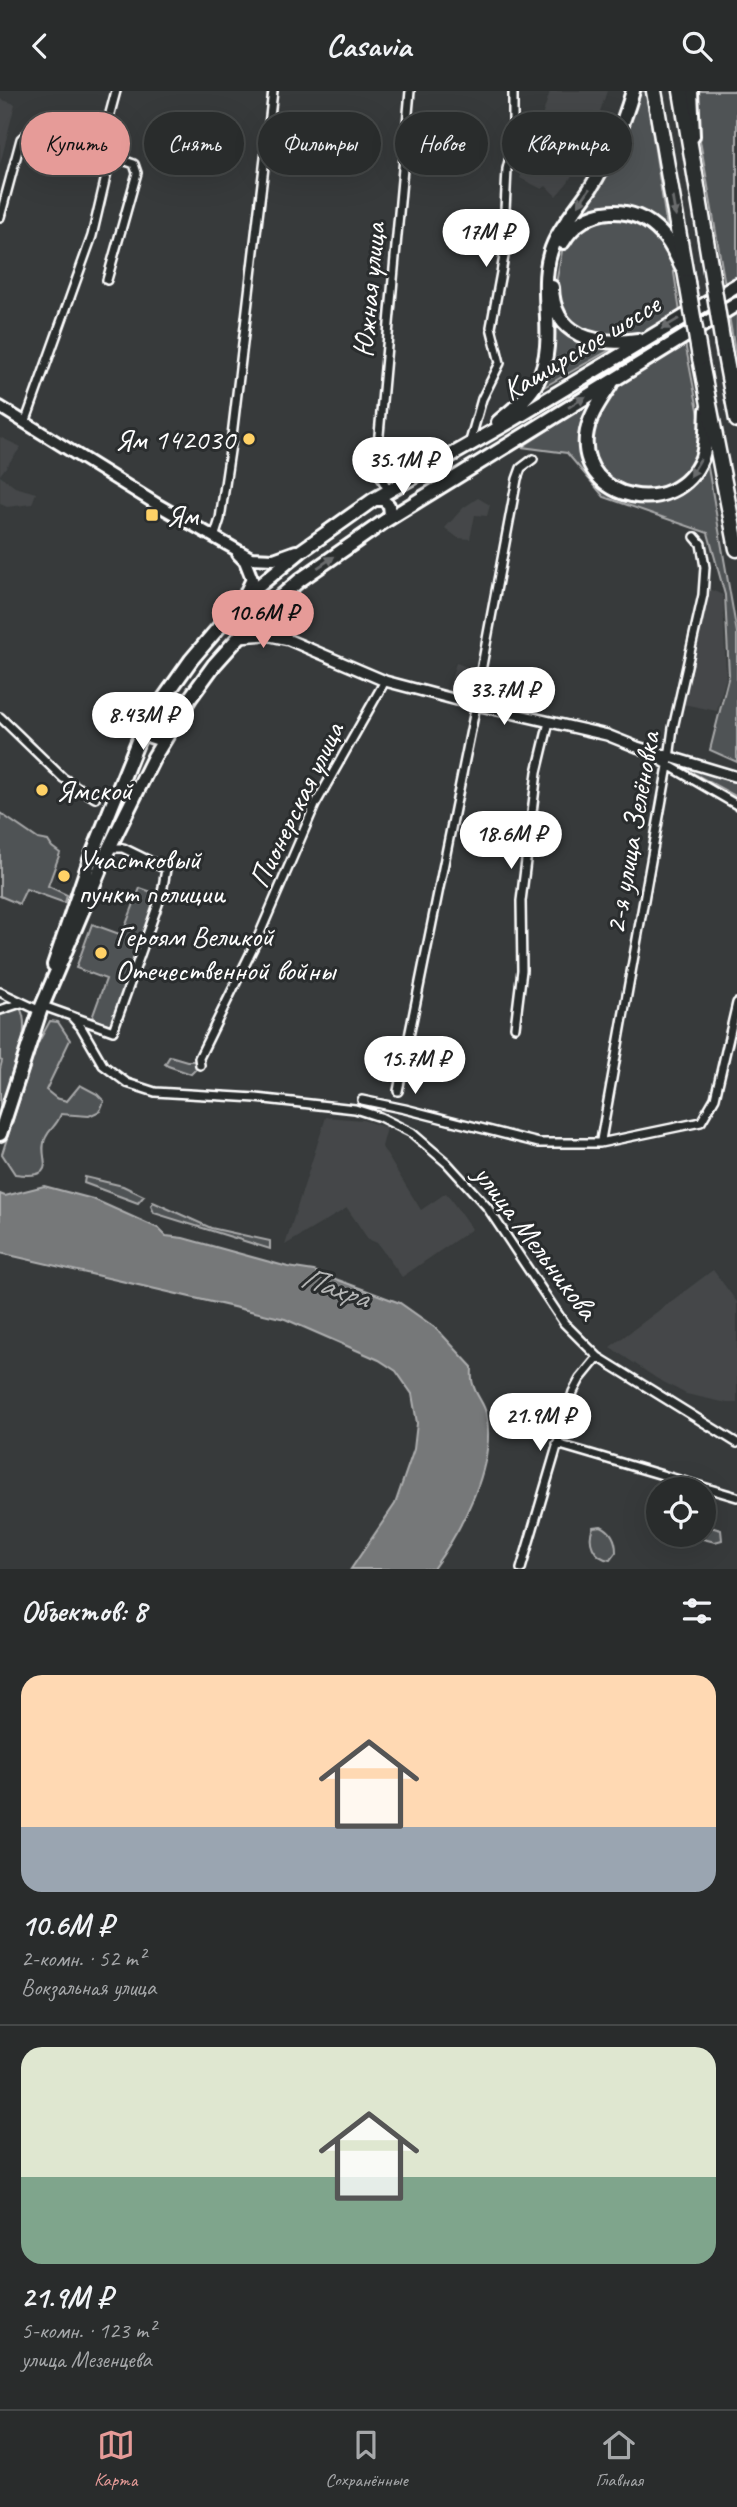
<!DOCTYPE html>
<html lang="ru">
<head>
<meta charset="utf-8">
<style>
  body { margin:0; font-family:Caveat,sans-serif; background:#313434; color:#f1f3f6; height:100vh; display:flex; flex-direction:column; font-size:26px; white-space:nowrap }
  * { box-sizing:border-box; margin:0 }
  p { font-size:23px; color:#a5a7a9 }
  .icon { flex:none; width:38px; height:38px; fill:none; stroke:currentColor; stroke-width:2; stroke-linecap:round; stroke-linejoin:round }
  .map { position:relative; height:1478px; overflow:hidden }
  .details { display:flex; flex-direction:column; background:#292c2c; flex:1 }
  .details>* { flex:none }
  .guide { position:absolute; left:21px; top:21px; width:696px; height:63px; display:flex; gap:14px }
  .buttons { position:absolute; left:646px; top:1386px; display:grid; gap:14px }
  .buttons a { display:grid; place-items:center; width:70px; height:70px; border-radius:50%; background:#292c2c; box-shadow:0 7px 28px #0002,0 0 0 2px #454848; font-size:35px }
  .price { position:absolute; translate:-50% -60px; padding:0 16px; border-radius:24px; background:#fff; color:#222; font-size:23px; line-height:46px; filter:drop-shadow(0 2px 4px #0008) }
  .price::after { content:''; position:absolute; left:50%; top:42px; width:21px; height:16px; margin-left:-10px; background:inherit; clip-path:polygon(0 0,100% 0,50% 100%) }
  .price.current { background:#e69b98; color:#111 }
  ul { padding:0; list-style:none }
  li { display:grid; align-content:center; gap:14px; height:371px; padding:0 21px }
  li+li { border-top:2px solid #454848 }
  li span { display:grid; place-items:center; height:217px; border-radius:21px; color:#555 }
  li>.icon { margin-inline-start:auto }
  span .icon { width:126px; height:126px; fill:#fffc; stroke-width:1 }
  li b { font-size:30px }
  h2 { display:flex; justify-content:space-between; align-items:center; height:84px; padding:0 21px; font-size:30px }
  .pill { padding:0 24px; border-radius:32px; background:#292c2c; box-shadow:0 7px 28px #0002,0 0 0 2px #454848; font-size:24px; line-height:63px }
  .pill.current { background:#e69b98; color:#111 }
  header { display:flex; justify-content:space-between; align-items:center; height:91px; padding:0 21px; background:#292c2c; font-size:32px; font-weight:700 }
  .dock { display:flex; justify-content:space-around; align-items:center; height:98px; border-top:2px solid #454848; background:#292c2c; font-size:19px; color:#a5a7a9 }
  .dock a { display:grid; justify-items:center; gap:4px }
  .dock .current { color:#e69b98 }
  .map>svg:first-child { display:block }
</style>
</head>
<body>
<header><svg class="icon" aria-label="back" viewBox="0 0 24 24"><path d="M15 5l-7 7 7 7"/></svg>Casavia<svg class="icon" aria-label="search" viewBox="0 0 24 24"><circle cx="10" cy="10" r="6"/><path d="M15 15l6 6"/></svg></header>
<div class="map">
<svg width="737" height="1478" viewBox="0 0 737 1478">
  <rect width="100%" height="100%" fill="#373a3b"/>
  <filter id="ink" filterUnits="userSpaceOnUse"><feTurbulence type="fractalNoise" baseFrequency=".0143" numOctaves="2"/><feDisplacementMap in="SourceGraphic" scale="14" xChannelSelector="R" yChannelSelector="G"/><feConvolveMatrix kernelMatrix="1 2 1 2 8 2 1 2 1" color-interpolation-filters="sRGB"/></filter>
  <g filter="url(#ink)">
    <path fill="#444748" d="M550,0H607L587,59L568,91L556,105L546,95L542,98L520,87L536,45Z
      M0,8L15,13L0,74Z
      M0,346L21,356L0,384Z
      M0,385L15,396L36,402L32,413L7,416L0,413Z
      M478,407L490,414L487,425L475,424L470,448L458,447L445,437L463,417Z
      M709,498L723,504L726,587L717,620L683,613Z
      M456,572L476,579L464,606L447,602Z
      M326,1026L363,1029L387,1037L382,1056L421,1119L446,1102L472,1138L402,1186L377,1152L368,1148L347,1117L285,1154Z
      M713,1179L737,1211V1312H727L686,1303L656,1287L610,1256Z"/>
    <path fill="#505354" stroke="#a8a9aa" stroke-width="2" d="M637,0H646L668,143L629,119L566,138Z
      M694,0H737V187L725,194L697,32Z
      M605,124L645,131L671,162L680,221C659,233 631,254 606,249C594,247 581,238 570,233L555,198L562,160L579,136Z
      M549,212L589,252L613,257L530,304L541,290Z
      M737,221V272L729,225Z
      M685,252L701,334V358L684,389L651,404L613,394L596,375L588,348L606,305L619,293Z
      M594,309L587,331L594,384L661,409L706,365L737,542V671L710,659L729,584L725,504L708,442L604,406L567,362L522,356Z
      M681,672L737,691V706L680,675Z
      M0,722L38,748L48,750L52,756L60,762L48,795L67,804L65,812L26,798L19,813L0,805Z
      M140,797L158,803L110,934L92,927L106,888L76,877L92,833L122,844Z
      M20,917C34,940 8,999 0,1025V978L2,970L0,969V924Z
      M50,930L58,931L70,949L46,999L56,1007L67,1010L80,994L97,1003L104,1010L100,1020L89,1025L61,1023C57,1035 51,1036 46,1046C35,1065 64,1089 15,1083L2,1063L37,954Z
      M170,965L187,970H196L198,976L191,983L168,975L165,973Z
      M85,1086L123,1095L144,1105L138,1112L84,1092Z
      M153,1111L211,1137L270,1150V1158L154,1122L151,1115Z
      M601,1435C612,1440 616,1449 616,1461L610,1469C593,1467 587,1450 593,1436Z
      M707,1435L721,1439L722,1449L715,1451L703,1448Z"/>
    <path fill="#767879" stroke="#adaeaf" stroke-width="2" d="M44,1095L93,1108L158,1137L166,1145L183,1147L288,1176L314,1180L400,1212L437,1238L472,1276C472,1281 471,1288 473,1293C475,1303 484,1312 486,1322C497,1373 462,1438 433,1478H351L395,1413L414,1358L417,1332L412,1303L396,1280L379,1269L285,1228L0,1162V1103L5,1105Z"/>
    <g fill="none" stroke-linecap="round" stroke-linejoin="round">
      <defs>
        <path id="minor" d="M0,126L21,48L30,40C64,53 100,60 134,73L137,82L107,189
          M25,332L92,145L111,64L105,41L116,0
          M469,354L482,308L500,272L491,236L507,149L505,119L507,78L513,54V0
          M388,399L376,377L410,0
          M214,447L220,428L231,353L273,0
          M466,611L481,580L517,388L521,377L533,368
          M0,626L63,687L95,707
          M644,660L737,714
          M0,901L40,920
          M43,915L113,940L162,802L166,778L123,757H109
          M0,919L21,912
          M71,925L81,936L103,974L127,992L155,1001L256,1007L355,1018L380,1026L412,1042L447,1072L487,1116L564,1232L598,1266L737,1352
          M515,936L522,879L521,810L537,681L549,631
          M200,974L199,967L257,849L315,714L385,590
          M398,1000L476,614
          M362,1009L405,1018L539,1052H600L701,1031L715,1007L737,912
          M601,1049L668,675L673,637L703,504L705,476L701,453L695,446
          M557,1353L737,1406
          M521,1478L573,1301L580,1288L598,1266"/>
        <path id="tertiary" d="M272,512L274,532L288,548
          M239,546L266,544L289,549L385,590L476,614L607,644L637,656L734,685"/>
        <path id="secondary" d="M0,316L158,414L251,467L274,468L296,460
          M373,409H383L389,414L390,423L385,430
          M238,463L245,470L252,488L243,507
          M149,631L148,640L150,646L159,649L167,645"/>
        <path id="primary" d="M691,0L693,45
          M563,151C584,114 634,111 662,143C671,152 676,165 682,176
          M552,196C553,246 596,255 638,249
          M611,293C600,310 588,326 586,346C580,409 676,431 702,367C707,352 706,334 707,319
          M498,331C512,319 530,306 538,289C560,246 534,196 554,152C563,132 578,116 590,98C609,68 623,34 633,0
          M54,874L90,769L138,650L157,617L191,569L243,508L301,460L373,409L511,330L737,194
          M0,1043L40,920L109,757L154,666L190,607L214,574L257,526L300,489L385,430L737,213"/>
        <path id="motorway" d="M654,0L687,191
          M681,0L710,173
          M723,254L737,329
          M700,267L737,458"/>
      </defs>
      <use href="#minor" stroke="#fff" stroke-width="12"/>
      <use href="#tertiary" stroke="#fff" stroke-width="14"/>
      <use href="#secondary" stroke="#fff" stroke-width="16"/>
      <use href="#primary" stroke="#fff" stroke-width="18"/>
      <use href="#motorway" stroke="#fff" stroke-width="19"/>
      <use href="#minor" stroke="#2a2d2e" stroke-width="7"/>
      <use href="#tertiary" stroke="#2a2d2e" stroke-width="9"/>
      <use href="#secondary" stroke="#2a2d2e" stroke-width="10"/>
      <use href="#primary" stroke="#2a2d2e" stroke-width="12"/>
      <use href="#motorway" stroke="#2a2d2e" stroke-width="14"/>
      <defs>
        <path id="motorway-bridge" d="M710,173L723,254
          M687,191L700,267"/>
      </defs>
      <use href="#motorway-bridge" stroke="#fff" stroke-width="19" stroke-linecap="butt"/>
      <use href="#motorway-bridge" stroke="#2a2d2e" stroke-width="14"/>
    </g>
    <defs><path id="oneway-solid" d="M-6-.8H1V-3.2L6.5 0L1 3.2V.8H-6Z" transform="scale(1.75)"/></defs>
    <g fill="#6a6c6d">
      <use href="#oneway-solid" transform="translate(584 106) rotate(124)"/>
      <use href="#oneway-solid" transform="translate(674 116) rotate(80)"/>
      <use href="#oneway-solid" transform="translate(670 233) rotate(149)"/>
      <use href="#oneway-solid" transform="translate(577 311) rotate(-32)"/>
      <use href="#oneway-solid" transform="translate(695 377) rotate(121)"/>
      <use href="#oneway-solid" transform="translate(326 471) rotate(-34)"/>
    </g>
  </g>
  <g fill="#ffd166" stroke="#2a2d2e" stroke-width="2.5">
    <circle cx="249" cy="348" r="7"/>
    <rect x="145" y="417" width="14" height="14" rx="3.5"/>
    <circle cx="42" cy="699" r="7"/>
    <circle cx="64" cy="785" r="7"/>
    <circle cx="101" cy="862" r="7"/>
  </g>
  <g text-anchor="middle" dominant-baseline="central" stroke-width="6" stroke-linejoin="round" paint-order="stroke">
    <g font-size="30" fill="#fff" stroke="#2a2d2e">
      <text transform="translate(369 199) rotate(-85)">Южная улица</text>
      <text transform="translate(581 256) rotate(-31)">Каширское шоссе</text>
      <text transform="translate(296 714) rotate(-64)">Пионерская улица</text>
      <text transform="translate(632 742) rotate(-80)">2-я улица Зелёновка</text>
      <text transform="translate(536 1151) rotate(53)">улица Мельникова</text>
    </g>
    <g font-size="30" fill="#fff" stroke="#2a2d2e" text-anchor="start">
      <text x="235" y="348" text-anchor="end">Ям 142030</text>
      <text x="166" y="424">Ям</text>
      <text x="56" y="699">Ямской</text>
      <text x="78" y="768">Участковый<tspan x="78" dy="34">пункт полиции</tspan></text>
      <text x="115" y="845">Героям Великой<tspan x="115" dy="34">Отечественной войны</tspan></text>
    </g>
    <g font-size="32" font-style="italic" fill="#b4b5b5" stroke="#2a2d2e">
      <text transform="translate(335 1196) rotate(19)">Пахра</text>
    </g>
  </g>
</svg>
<div class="buttons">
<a><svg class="icon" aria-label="locate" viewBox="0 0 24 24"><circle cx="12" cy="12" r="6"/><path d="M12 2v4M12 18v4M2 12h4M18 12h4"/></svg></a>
</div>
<b class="price" style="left:486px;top:178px">17M ₽</b>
<b class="price" style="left:403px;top:406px">35.1M ₽</b>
<b class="price current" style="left:263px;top:559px">10.6M ₽</b>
<b class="price" style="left:504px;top:636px">33.7M ₽</b>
<b class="price" style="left:143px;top:661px">8.43M ₽</b>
<b class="price" style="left:511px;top:780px">18.6M ₽</b>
<b class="price" style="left:415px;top:1005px">15.7M ₽</b>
<b class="price" style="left:540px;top:1362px">21.9M ₽</b>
<div class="guide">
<a class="pill current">Купить</a>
<a class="pill">Снять</a>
<a class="pill">Фильтры</a>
<a class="pill">Новое</a>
<a class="pill">Квартира</a>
</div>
</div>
<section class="details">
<h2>Объектов: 8<svg class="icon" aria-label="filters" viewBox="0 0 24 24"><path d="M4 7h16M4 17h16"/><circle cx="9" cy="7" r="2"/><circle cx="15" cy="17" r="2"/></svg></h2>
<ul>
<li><span style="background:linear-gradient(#ffd9b3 70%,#9aa5b1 0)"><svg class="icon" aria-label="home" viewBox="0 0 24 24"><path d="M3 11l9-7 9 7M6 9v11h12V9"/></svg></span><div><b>10.6M ₽</b><p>2-комн. · 52 m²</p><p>Вокзальная улица</p></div></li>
<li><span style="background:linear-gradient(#dfe7d0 60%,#7fa58c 0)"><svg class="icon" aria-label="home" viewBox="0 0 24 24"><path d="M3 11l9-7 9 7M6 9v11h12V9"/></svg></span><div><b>21.9M ₽</b><p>5-комн. · 123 m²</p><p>улица Мезенцева</p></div></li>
</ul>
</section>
<nav class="dock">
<a class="current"><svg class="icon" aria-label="map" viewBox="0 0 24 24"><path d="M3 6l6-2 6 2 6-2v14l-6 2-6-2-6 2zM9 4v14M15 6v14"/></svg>Карта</a>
<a><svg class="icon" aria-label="saved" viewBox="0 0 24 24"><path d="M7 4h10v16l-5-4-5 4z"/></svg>Сохранённые</a>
<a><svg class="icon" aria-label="home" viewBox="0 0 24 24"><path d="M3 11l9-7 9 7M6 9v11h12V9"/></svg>Главная</a>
</nav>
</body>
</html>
